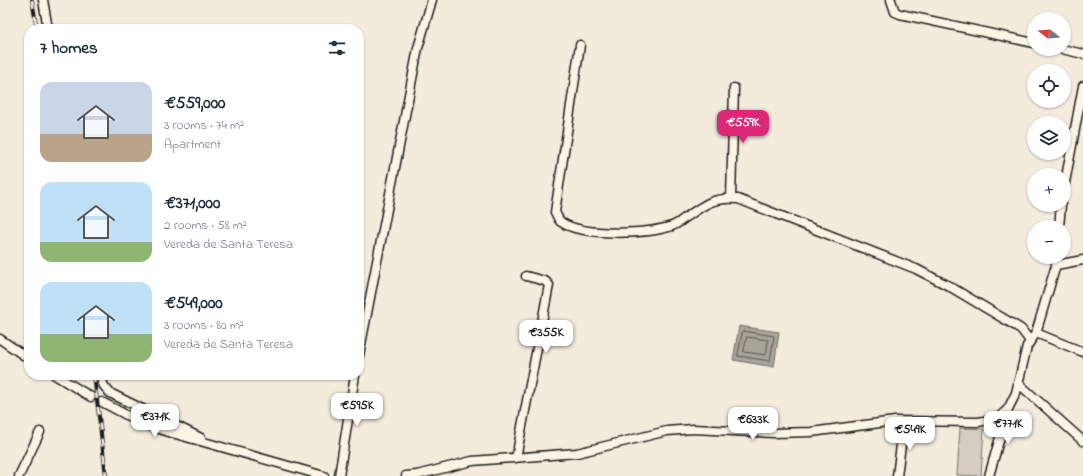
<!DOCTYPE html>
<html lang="en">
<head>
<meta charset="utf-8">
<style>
  body { margin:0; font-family:"Indie Flower",sans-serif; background:#f6f6f7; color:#1f2937; height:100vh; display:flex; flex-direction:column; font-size:15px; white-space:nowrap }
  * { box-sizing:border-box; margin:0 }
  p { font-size:13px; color:#747a83 }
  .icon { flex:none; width:22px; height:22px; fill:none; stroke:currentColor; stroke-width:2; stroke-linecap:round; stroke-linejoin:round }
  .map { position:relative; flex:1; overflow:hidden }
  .drawer { position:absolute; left:24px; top:24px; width:340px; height:356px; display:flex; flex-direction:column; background:#fff; border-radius:16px; box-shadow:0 1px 3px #0004 }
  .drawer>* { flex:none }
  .needle { width:26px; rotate:287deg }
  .buttons { position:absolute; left:1027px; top:12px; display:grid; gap:8px }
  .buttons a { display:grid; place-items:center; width:44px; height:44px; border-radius:50%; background:#fff; box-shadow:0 1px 3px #0004; font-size:20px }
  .price { position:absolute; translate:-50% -34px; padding:0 9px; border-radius:8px; background:#fff; color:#222; font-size:13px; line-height:26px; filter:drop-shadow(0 1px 2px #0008) }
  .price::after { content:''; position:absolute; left:50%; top:24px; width:12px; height:9px; margin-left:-6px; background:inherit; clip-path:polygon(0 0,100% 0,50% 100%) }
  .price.on { background:#db2777; color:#fff }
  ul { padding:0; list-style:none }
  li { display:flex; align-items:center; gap:12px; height:100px; padding:0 16px }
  li span { display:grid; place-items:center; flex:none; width:112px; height:80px; border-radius:12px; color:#555 }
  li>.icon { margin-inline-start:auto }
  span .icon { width:48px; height:48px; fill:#fffc; stroke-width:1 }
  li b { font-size:17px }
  h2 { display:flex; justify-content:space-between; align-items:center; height:48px; padding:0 16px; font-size:17px }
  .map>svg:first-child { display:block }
</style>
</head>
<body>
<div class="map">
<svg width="1083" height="476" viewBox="0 0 1083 476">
  <rect width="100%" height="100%" fill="#f3ecdd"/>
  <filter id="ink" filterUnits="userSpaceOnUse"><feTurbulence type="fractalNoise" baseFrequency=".025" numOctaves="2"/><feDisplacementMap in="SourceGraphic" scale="8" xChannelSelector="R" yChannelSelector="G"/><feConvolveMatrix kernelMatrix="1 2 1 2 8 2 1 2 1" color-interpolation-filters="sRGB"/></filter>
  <g filter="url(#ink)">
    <path fill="#d3cec1" stroke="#78756e" d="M960,428L984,429L981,476L957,475Z"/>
    <path fill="#aaa59b" stroke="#716e68" d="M739,326L779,332L774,367L733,360Z"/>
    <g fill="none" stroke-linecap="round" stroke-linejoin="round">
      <path stroke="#55534f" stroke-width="1" d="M743,331L774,336L770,361L738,356Z
        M747,337L768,340L766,355L744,352Z"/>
      <defs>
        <path id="minor" d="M43,0L48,29
          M891,0L895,12L900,14L1034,43
          M580,45L555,212C557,215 558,220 561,222C583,237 648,234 672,226C678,224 683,219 688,216C706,203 715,197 738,199L916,269L949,286L1021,329L1030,341
          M1062,49L1083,54
          M1064,188L1083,86
          M731,198L734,88
          M1059,227L1061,205
          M1056,265L1083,260
          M1036,333L1083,352
          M0,339L29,359
          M359,355L418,48L432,0
          M55,375L91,397
          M100,375L104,386L110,393L201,438
          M1018,383L1083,441
          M102,402L143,424L172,433L324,476
          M516,458L549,285L545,281L526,276
          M19,476L40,432
          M339,476L355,375
          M406,476L417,475L472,461L577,453L667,431L693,429L773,433L811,432L895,421L978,422L997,419L1008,409L1016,393L1027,346L1036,333L1056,265V257
          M897,476L902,437L907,422
          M989,476L1008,409"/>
      </defs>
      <use href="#minor" stroke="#1c1c1c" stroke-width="11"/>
      <use href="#minor" stroke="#fcf5e5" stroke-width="8"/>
      <defs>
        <path id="rail" d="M32,0L37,29
          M94,375L106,476"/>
      </defs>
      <use href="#rail" stroke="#1c1c1c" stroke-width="4"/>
      <use href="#rail" stroke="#fcf5e5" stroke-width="2.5" stroke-dasharray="8" stroke-linecap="butt"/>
    </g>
  </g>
</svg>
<div class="buttons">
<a><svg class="needle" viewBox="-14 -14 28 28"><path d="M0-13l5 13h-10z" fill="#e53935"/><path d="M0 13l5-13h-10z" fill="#747a83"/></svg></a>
<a><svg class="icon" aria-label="locate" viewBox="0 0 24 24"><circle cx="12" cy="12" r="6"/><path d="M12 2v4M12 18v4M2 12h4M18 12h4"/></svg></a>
<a><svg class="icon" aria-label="layers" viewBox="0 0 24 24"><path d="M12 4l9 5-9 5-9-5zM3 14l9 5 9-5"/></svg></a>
<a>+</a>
<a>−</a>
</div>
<b class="price on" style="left:743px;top:144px">€559K</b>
<b class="price" style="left:546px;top:354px">€355K</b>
<b class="price" style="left:357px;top:427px">€595K</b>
<b class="price" style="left:155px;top:438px">€371K</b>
<b class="price" style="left:753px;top:441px">€633K</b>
<b class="price" style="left:1008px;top:445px">€771K</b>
<b class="price" style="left:910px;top:451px">€549K</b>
<section class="drawer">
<h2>7 homes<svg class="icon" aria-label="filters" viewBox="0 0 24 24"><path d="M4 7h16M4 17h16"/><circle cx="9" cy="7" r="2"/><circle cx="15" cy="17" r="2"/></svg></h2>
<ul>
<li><span style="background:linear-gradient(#c9d6e8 65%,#b9a48a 0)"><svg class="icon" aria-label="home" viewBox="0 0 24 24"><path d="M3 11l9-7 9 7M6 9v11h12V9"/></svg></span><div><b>€559,000</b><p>3 rooms · 74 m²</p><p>Apartment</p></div></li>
<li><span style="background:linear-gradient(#bfe0f5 75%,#8fb573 0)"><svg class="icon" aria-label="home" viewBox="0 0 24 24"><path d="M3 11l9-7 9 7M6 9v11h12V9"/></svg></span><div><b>€371,000</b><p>2 rooms · 58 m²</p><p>Vereda de Santa Teresa</p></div></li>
<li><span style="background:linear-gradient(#bfe0f5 65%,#8fb573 0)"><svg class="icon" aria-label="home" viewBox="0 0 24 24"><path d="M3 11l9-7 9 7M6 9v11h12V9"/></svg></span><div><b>€549,000</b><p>3 rooms · 80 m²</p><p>Vereda de Santa Teresa</p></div></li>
</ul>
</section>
</div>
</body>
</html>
